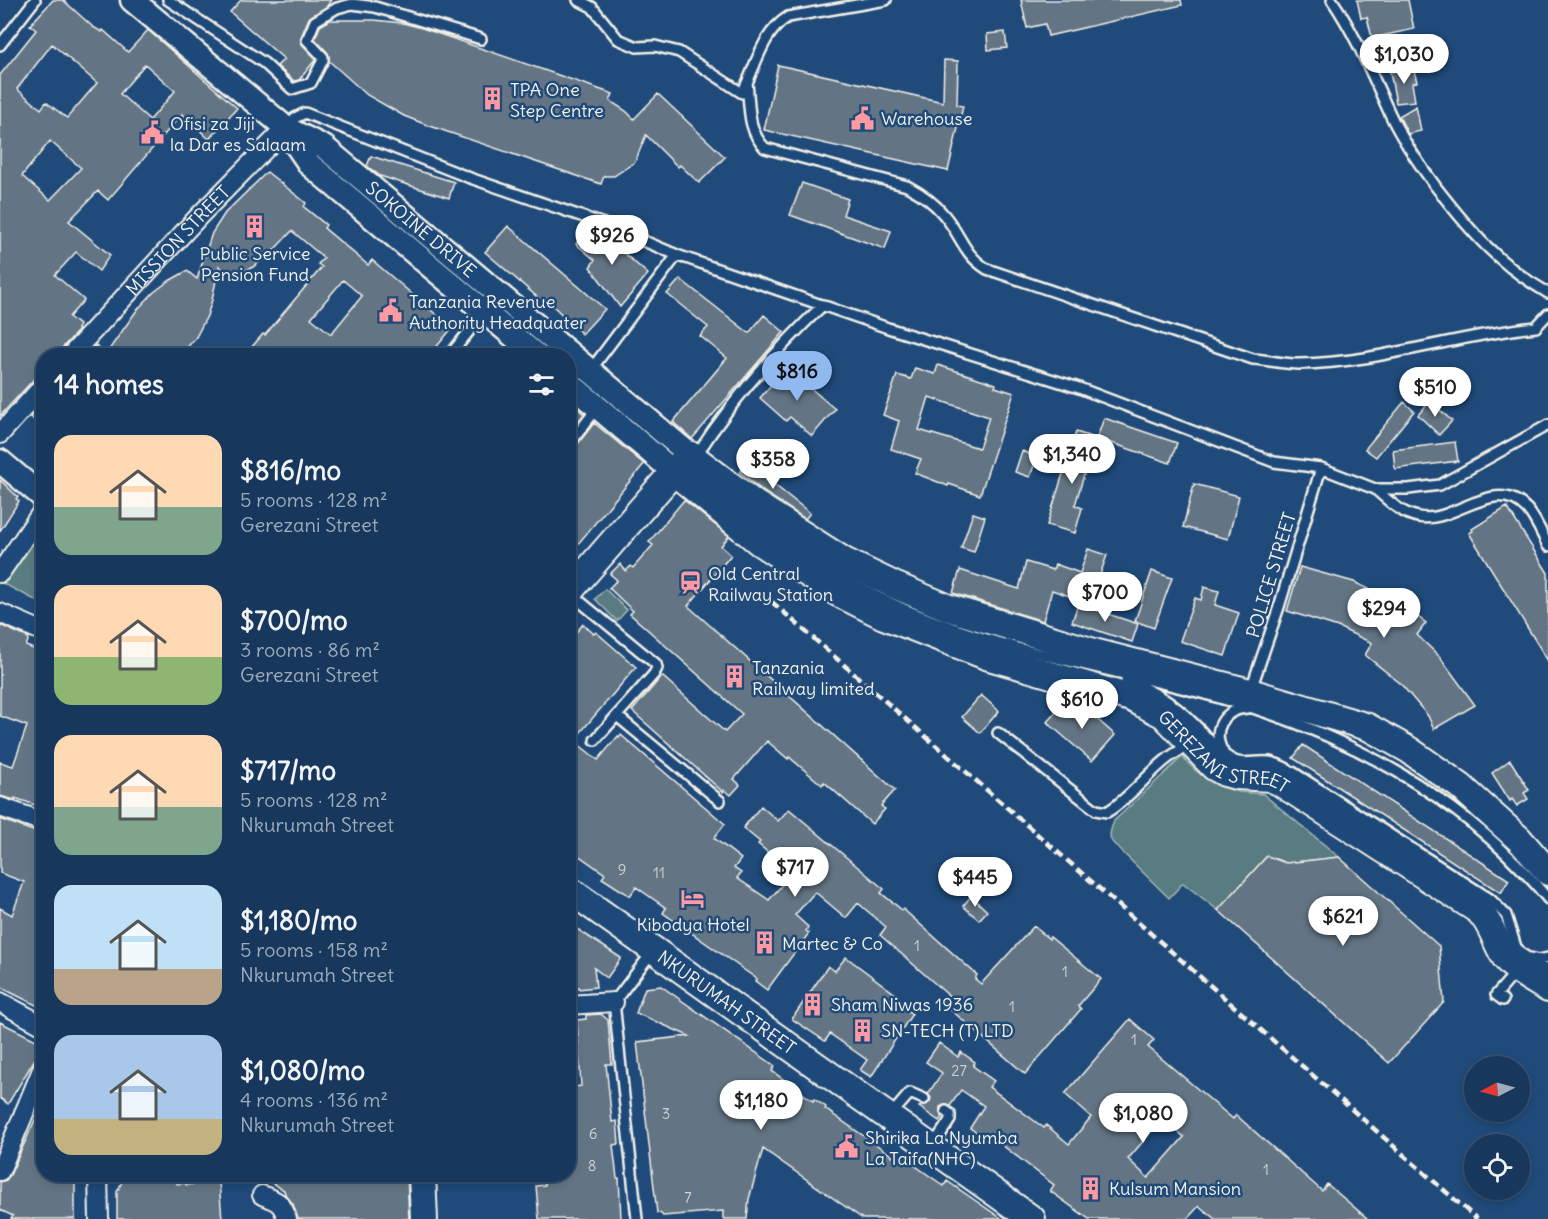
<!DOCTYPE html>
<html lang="en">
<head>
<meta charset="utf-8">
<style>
  body { margin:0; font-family:Delius,sans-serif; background:#203f62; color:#f1f3f6; height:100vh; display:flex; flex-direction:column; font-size:22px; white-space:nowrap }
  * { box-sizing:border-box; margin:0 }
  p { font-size:20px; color:#9eacbb }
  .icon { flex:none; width:33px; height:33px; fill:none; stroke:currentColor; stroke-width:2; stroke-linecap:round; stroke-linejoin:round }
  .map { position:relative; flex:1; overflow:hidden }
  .panel { position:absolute; left:36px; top:348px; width:540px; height:834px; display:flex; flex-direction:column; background:#17385c; border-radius:24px; box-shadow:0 3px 9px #0003,0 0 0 2px #365272 }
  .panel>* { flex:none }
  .needle { width:39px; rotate:264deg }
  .tools { position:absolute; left:1464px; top:1056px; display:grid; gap:12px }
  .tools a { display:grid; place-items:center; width:66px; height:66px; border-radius:50%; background:#17385c; box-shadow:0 3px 9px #0003,0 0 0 2px #365272; font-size:30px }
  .price { position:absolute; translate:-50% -51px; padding:0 14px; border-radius:21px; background:#fff; color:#222; font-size:20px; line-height:39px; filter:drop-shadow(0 2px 3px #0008) }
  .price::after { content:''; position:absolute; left:50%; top:36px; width:18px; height:14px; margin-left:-9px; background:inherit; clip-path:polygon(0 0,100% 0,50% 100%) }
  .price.active { background:#90b9f0; color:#111 }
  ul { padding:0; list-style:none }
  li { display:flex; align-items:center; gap:18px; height:150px; padding:0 18px }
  li span { display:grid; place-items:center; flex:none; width:168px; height:120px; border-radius:18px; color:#555 }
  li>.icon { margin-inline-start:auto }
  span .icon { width:72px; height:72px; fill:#fffc; stroke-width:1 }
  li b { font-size:26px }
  h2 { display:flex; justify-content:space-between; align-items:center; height:72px; padding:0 18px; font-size:26px }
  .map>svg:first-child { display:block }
</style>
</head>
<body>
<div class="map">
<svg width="1548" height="1219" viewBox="0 0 1548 1219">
  <rect width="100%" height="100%" fill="#1f4a7a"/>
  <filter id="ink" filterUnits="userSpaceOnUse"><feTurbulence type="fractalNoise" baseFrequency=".0167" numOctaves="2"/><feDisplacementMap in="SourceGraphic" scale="12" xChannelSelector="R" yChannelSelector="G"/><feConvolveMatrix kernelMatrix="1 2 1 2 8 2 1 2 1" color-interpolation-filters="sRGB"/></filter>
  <g filter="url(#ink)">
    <path fill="#597c81" stroke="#a6b6b4" stroke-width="1.5" d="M43,518V604L0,582Z
      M605,589L627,610L617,621L595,599Z
      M1182,757L1196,771L1217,785L1239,792L1263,794L1339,857L1286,863L1267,856L1219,911L1183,883L1169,898L1114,844C1107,837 1111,830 1114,821Z"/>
    <path fill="#647484" stroke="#f4f1e8" stroke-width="1.5" fill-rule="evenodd" d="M53,0H63L93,27L102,32L103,30L128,52L148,30L237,108L209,139L182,114L108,200L98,191L69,221L110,255L99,271L76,252L55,275L84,300L69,317L79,325L77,329L79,330L62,348L59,356H44V374L36,377L0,416V75L36,30L30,25ZM52,44L97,83L67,118L46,102L41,109L17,89ZM145,64L175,91L150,120L120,94ZM50,141L81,168L50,200L22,176Z
      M241,0H331L327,6L309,18L301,37L302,44L316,59L299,80L294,81L277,66L284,59L230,12Z
      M1021,0H1181L1182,5L1048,36L1045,24L1027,28Z
      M1357,0H1408L1414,29L1372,38L1367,17L1361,18Z
      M330,20H374L403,23L422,28L613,94L610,101L626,111L634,119L658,94L725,157L699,183L680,165L678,167L646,135L635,162L614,176H604L601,184L427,125L404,116L367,95L329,61L328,53L315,39L320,26Z
      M1005,32L1007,48L988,50L987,34Z
      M944,60L958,61L957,105L963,106L948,171L764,130L778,65L943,102Z
      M1413,67L1417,82L1412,83L1415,101L1396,103L1390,72Z
      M1416,106L1421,131L1408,134L1399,116Z
      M371,156L454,182L449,198L380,176L367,166Z
      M267,172L306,203L304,207L326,225L324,228L368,265L372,260L452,328L429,356H244L263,334L265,335L322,267L318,264L324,258L292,231L273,251L253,267L231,277L219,266L212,300L207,316L196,337L180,356H86L96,345L106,354L137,310L154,292L169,281L187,271L197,279L212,233L225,213ZM343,280L362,296L331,334L311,318Z
      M802,183L848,199L843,215L891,231L885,249L790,215Z
      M508,226L605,309L582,334L546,299L543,302L485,252Z
      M591,227L596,229L648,274L620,307L590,267L595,260L576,244Z
      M680,279L749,333L764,315L784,332L692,439L673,422L727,358L700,336L708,327L667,294Z
      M938,365L996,384L995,387L1014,393L980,495L949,484L948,486L915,473L921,459L891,449L899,421L883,415L897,375L911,379L915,368L935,374ZM929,397L989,417L979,448L919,430Z
      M786,367L835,409L812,436L790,417L786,421L760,398Z
      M568,400L584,414L568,434Z
      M1430,401L1452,421L1439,435L1418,415Z
      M44,402V429L31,417Z
      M1404,402L1414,411L1376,457L1365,449Z
      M1104,418L1177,443L1170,463L1097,438Z
      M594,423L644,464L568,556V453L573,450Z
      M1076,432L1095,438L1075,505L1082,508L1075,533L1047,525Z
      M1455,442L1458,461L1395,469L1393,450Z
      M1022,451L1037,457L1030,477L1015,472Z
      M749,462L767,479L810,513L805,519L764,492L740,472Z
      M0,480L18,497L16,499L19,501L0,531Z
      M1194,484L1239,496L1228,539L1183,527Z
      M684,500L729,536L721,546L731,555L688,606L895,790L881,806L885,809L872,824L824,782L822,785L789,757L788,759L767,741L734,779L740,785L731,795L724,790L723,792L632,711L662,676L725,732L742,714L630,614L633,611L609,588L617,580L610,574L620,564L626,571L631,566L633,568L653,545L649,542Z
      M1507,507L1548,573V661L1469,533L1473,531L1472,529Z
      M973,513L985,517L974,552L961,548Z
      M1088,549L1107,555L1090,603L1052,590L1043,621L953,593L960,570L1019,589L1026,562L1053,570L1055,564L1080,573Z
      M1300,567L1354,582L1398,603L1399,602L1415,613L1414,614L1426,623L1417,635L1440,657L1475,705L1434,729L1428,716L1400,683L1365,655L1372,643L1338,627L1287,611Z
      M1152,571L1172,578L1154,628L1135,621Z
      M1204,587L1219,591L1215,605L1239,613L1225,656L1180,641L1195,598L1201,600Z
      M1078,604L1138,624L1132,642L1072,622Z
      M583,624L594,634L596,632L636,667L580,733L568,724V642Z
      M0,625L29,638L26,646L44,653V808L15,798V800L0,796V762L13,766L27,726L0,716Z
      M981,695L999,711L980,733L962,717Z
      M1075,704H1080L1115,735L1092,761L1047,722L1061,706L1068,712Z
      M621,735L725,824L714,838L741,859L734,868L741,873L737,878L769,900L792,873L758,844L760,842L743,828L761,806L778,821L789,809L884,889L881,893L902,910L903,909L977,975L975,979L981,984L1034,926L1049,939L1050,937L1101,979L1078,1006L1081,1009L1025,1074L943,1003L949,996L880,935L886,927L858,903L846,918L815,892L795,915L808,927L806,931L809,933L767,990L755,981L757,979L663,913L666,908L636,887L630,896L602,878L605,874L568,848V756L578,744L598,760L618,736L619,738Z
      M1303,745L1509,880L1501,893L1293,758Z
      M1510,760L1529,790L1524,793L1528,799L1517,806L1512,799L1510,801L1492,773Z
      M0,819L44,835V921L40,931L44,933V1009L0,987V908L12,915L24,882L0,873Z
      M1267,856L1286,863L1339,857L1439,946L1444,1002L1389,1063L1218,910Z
      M971,896L987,911L979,920L963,906Z
      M568,923L621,958L607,978L594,968L596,987L579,989V987H568Z
      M846,957L898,996L894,1001L912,1014L871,1077L860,1070L867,1060L830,1034L825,1041L792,1019L828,966L835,971Z
      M661,986L775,1066L772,1071L813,1101L814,1099L826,1107L825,1109L897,1159L900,1155L944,1186L947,1181L1002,1219H863L763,1149L749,1199L747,1219H723V1211L663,1216L660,1213H657L637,1042L689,1036L636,1013L645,988Z
      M601,1014L608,1020L612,1064H606L612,1122L617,1121L619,1144L613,1145L617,1178H619L621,1219H539L536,1186L545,1185L544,1174H568V1088L581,1086L577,1020L586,1019V1015Z
      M1130,1019L1154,1040L1148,1047L1233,1119L1236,1115L1322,1191L1327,1184L1368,1219H1215L1199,1206L1187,1219H1089L1050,1191L1054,1185L989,1135L986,1139L970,1128L984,1106L961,1090L950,1106L944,1105L940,1107V1113L942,1117L939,1121L919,1107L930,1102L931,1098L928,1094L942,1073L926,1062L939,1043L958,1057L961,1052L975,1062L973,1066L994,1081L989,1087L1044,1128L1046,1125L1069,1144L1091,1117L1065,1094ZM1163,1118L1184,1137L1148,1178L1128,1159Z
      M0,1022L44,1044L8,1104L0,1098Z
      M44,1100V1174H75V1219H11L13,1216L0,1210V1182L6,1180L10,1175Z
      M126,1174H177V1184L186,1183V1185L219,1182L222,1219H117V1192Z
      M256,1174H407L409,1219H298L293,1204L285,1194L284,1190Z"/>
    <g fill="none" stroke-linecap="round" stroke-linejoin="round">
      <defs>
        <path id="service" d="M168,0L264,63L292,89L311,83L323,60V57L307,40L315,21L337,8L352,4L375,7L481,39
          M578,0L592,7L618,39L637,47L655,46L679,52L742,93L747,83C750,107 747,130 765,148L907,186C922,194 934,202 944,215C961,235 963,254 987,269L1253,359C1268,360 1284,364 1299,364C1378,363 1457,335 1536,327L1548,314
          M1332,0C1356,35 1372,75 1390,114C1402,140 1419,164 1436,187C1471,232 1498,264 1548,293
          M0,45L35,0
          M747,83C758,58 765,31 788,17L886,0
          M287,127L295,118L305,113L470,178L601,223L677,255L888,328L1079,388L1274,462L1321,468L1375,489H1408L1440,485L1548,425
          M449,356L485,312
          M590,371L677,255
          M568,446L598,407
          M696,456C732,400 775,351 823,305
          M1375,489C1388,500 1401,514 1418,517C1454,525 1494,474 1527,509C1536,519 1542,534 1548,546
          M721,494C786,546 855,592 934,621C1025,656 1122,671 1216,697C1343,732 1463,795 1548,899
          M571,594L656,664L657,668L654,674L595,740
          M1126,680C1151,690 1173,702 1192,722C1205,734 1214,748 1229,758C1242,767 1255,760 1269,762C1277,763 1284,767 1291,771L1490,899L1506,915L1516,947L1522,954L1548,971
          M1251,689L1279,607L1321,468
          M617,716L720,801
          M998,733L1096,810L1107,812C1137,794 1158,757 1190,746
          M1223,752C1211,731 1223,709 1248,708
          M1530,958L1539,960L1548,958
          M1503,1000L1496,995L1516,972
          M891,1115L910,1093L924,1099
          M932,1147L950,1120V1114L946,1111
          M637,1219L614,1002L653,951"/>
        <g id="minor">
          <path id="s1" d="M70,356L200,215L286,128"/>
          <path d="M0,434L44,385"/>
          <path d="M0,573L44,509"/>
          <path d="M0,613L44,632"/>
          <path d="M0,807L44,822"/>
          <path d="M0,1002L44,1026"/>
          <path d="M568,1005L614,1002"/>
          <path d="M0,1171L44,1065"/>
          <path d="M98,1174L99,1219"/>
          <path d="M262,1195C277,1201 282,1202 287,1219"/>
        </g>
        <g id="tertiary">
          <path id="s2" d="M132,0L286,128L324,147L689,454"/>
          <path d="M286,130L310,165L537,356"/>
          <path d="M568,382L674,472"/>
          <path d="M0,461L44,498"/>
        </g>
        <g id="secondary">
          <path id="s3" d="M674,472L759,542L836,592L884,616L986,656L1131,698L1164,715L1214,767L1225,773L1236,776L1270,778L1279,782L1479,911C1495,928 1496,947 1508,961C1519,973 1535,981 1548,989"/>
          <path d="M568,593L689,454L755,504L844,561L894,585L949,608L1094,652L1250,692L1368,727L1409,750L1460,786L1519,839L1548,872"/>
          <path id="s4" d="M568,889L1032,1219"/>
          <path d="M422,1174L424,1219"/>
        </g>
      </defs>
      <use href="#service" stroke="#f4f1e8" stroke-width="14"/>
      <use href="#minor" stroke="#f4f1e8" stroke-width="22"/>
      <use href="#tertiary" stroke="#f4f1e8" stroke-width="27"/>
      <use href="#secondary" stroke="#f4f1e8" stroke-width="30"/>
      <use href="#service" stroke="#1f4a7a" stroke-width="9"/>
      <use href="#minor" stroke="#1f4a7a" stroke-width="18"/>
      <use href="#tertiary" stroke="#1f4a7a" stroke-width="22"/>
      <use href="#secondary" stroke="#1f4a7a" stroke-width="26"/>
      <path stroke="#f4f1e8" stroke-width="4.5" stroke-dasharray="9 4.5" stroke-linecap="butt" d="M772,602L1477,1219"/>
    </g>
  </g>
  <defs>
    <symbol id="building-bare" viewBox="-9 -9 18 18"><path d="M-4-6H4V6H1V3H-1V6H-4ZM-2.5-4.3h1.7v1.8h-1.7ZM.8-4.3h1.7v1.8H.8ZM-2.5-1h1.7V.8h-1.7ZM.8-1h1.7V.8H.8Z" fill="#ff9aa2" stroke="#1f4a7a" stroke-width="2.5" paint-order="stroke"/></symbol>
    <symbol id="civic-bare" viewBox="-9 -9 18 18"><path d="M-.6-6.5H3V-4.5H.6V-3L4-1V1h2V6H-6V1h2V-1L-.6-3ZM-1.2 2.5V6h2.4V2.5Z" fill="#ff9aa2" stroke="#1f4a7a" stroke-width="2.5" paint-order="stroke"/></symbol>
    <symbol id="station-bare" viewBox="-9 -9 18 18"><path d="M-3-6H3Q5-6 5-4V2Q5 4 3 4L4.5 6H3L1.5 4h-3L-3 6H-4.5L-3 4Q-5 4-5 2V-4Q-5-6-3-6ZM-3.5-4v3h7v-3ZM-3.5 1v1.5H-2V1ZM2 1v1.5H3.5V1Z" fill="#ff9aa2" stroke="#1f4a7a" stroke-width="2.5" paint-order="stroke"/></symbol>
    <symbol id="hotel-bare" viewBox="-9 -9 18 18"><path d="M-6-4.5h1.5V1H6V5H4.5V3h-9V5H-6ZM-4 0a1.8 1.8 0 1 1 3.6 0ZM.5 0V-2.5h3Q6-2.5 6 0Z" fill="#ff9aa2" stroke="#1f4a7a" stroke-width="2.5" paint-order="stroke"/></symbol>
  </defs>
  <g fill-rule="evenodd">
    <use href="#building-bare" x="476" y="82" width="33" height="33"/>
    <use href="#civic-bare" x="846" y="102" width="33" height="33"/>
    <use href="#civic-bare" x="136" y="116" width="33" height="33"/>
    <use href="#building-bare" x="238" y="210" width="33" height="33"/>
    <use href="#civic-bare" x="374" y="294" width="33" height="33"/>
    <use href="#station-bare" x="674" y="566" width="33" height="33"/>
    <use href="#building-bare" x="718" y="660" width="33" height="33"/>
    <use href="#hotel-bare" x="676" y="882" width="33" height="33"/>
    <use href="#building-bare" x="748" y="926" width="33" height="33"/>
    <use href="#building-bare" x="796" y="988" width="33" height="33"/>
    <use href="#building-bare" x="846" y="1014" width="33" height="33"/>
    <use href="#civic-bare" x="830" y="1130" width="33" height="33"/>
    <use href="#building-bare" x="1074" y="1172" width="33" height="33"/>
  </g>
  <g text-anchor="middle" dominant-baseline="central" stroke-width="5" stroke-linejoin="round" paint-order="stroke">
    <g font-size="15" fill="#d0d2cf">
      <text x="622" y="869">9</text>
      <text x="659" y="872">11</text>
      <text x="917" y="945">1</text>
      <text x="1065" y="971">1</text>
      <text x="1012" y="1006">1</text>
      <text x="1134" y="1039">1</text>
      <text x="959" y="1070">27</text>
      <text x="666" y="1113">3</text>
      <text x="593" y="1133">6</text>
      <text x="592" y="1165">8</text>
      <text x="1266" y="1169">1</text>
      <text x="688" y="1197">7</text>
    </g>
    <g font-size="18" fill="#f4f1e8" stroke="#1f4a7a" text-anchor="start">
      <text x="510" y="89">TPA One<tspan x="510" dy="21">Step Centre</tspan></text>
      <text x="881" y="118">Warehouse</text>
      <text x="170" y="123">Ofisi za Jiji<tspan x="170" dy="21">la Dar es Salaam</tspan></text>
      <text x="255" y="253" text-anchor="middle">Public Service<tspan x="255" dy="21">Pension Fund</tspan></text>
      <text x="409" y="301">Tanzania Revenue<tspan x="409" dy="21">Authority Headquater</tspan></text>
      <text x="708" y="573">Old Central<tspan x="708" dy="21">Railway Station</tspan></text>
      <text x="752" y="667">Tanzania<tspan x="752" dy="21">Railway limited</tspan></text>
      <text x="693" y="924" text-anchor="middle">Kibodya Hotel</text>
      <text x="782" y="943">Martec &amp; Co</text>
      <text x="831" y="1004">Sham Niwas 1936</text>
      <text x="881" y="1030">SN-TECH (T) LTD</text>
      <text x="865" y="1137">Shirika La Nyumba<tspan x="865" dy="21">La Taifa(NHC)</tspan></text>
      <text x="1109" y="1188">Kulsum Mansion</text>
    </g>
    <g font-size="18" fill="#f4f1e8" stroke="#1f4a7a">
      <text stroke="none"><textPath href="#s2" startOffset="370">SOKOINE DRIVE</textPath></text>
      <text stroke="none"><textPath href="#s1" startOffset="158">MISSION STREET</textPath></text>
      <text transform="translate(1271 575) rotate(-73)">POLICE STREET</text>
      <text stroke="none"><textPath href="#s3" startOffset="627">GEREZANI STREET</textPath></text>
      <text stroke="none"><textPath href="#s4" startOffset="195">NKURUMAH STREET</textPath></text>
    </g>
  </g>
</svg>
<div class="tools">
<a><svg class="needle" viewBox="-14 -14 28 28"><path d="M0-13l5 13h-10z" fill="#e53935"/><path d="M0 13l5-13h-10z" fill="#9eacbb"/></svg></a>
<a><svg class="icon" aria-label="locate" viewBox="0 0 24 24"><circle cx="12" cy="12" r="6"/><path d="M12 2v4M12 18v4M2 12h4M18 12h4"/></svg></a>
</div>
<b class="price" style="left:1404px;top:85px">$1,030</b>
<b class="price" style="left:612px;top:266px">$926</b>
<b class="price active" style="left:797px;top:402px">$816</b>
<b class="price" style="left:1435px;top:418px">$510</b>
<b class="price" style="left:1072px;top:485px">$1,340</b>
<b class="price" style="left:773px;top:490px">$358</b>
<b class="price" style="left:1105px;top:623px">$700</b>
<b class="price" style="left:1384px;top:639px">$294</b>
<b class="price" style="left:1082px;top:730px">$610</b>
<b class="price" style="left:795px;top:898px">$717</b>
<b class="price" style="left:975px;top:908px">$445</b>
<b class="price" style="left:1343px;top:947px">$621</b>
<b class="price" style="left:761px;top:1131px">$1,180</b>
<b class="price" style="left:1143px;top:1144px">$1,080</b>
<section class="panel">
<h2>14 homes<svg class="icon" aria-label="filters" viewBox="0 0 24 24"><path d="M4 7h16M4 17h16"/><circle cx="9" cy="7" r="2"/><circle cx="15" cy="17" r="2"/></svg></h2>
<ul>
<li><span style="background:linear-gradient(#ffd9b3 60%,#7fa58c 0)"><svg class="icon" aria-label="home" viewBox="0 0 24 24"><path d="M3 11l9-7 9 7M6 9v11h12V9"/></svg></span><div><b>$816/mo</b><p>5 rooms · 128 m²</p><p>Gerezani Street</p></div></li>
<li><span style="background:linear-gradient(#ffd9b3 60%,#8fb573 0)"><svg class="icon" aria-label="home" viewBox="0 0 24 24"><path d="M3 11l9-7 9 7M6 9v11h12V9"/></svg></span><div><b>$700/mo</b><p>3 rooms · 86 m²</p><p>Gerezani Street</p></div></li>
<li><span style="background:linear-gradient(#ffd9b3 60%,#7fa58c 0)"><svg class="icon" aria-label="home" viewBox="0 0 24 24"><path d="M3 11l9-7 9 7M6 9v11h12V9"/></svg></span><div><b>$717/mo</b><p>5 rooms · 128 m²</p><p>Nkurumah Street</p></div></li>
<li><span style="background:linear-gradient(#bfe0f5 70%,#b9a48a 0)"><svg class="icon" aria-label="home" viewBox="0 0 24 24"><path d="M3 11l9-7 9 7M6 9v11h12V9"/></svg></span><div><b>$1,180/mo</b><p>5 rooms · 158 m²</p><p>Nkurumah Street</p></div></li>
<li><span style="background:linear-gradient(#a9c7e8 70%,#c2b280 0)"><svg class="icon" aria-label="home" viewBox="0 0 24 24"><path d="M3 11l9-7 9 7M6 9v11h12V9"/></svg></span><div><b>$1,080/mo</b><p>4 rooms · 136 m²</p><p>Nkurumah Street</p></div></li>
</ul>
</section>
</div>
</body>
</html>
